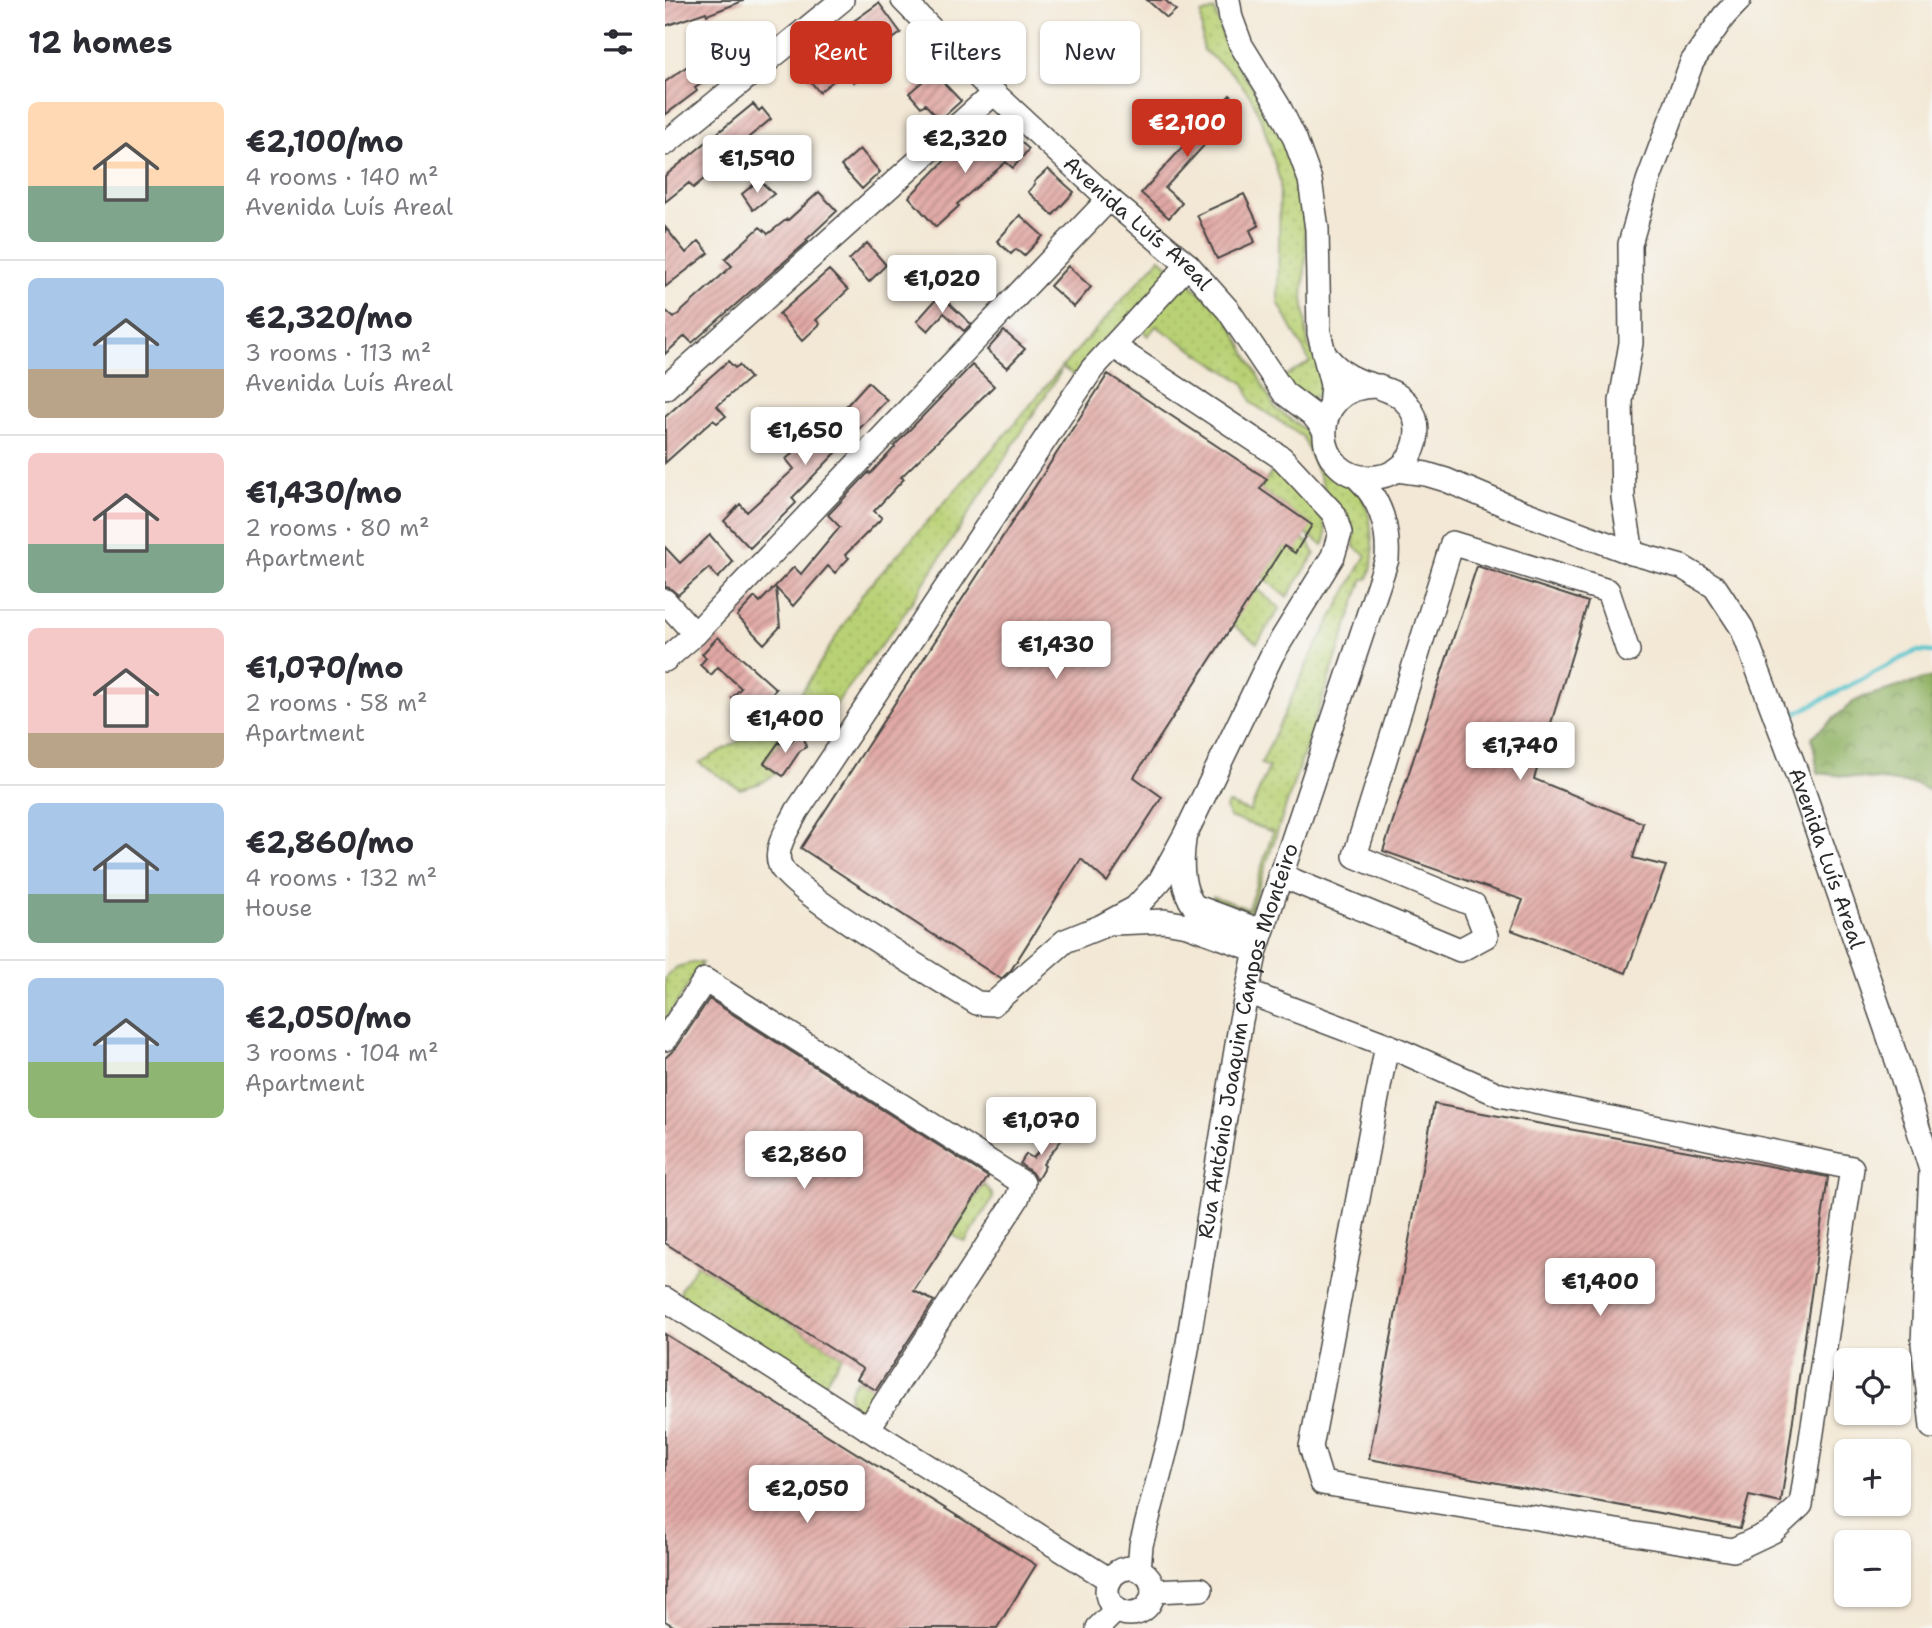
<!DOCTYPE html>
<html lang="en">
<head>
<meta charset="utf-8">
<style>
  body { margin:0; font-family:"Shantell Sans",sans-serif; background:#f2f2f3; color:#2b2b33; height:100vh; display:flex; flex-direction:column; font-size:26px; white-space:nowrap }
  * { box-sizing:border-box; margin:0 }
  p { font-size:23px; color:#7c7c81 }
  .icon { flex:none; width:38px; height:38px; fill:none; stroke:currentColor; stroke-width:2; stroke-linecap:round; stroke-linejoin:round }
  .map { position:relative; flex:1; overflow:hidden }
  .details { display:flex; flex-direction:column; background:#fff; width:665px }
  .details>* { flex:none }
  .hud { position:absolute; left:21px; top:21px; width:665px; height:63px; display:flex; gap:14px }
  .buttons { position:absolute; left:1169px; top:1348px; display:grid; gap:14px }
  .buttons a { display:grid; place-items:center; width:77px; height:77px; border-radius:10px; background:#fff; box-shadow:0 2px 5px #0004; font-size:35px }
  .price { position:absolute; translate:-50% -60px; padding:0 16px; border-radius:7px; background:#fff; color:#222; font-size:23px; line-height:46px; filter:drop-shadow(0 2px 4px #0008) }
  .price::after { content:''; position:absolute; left:50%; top:42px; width:21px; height:16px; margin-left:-10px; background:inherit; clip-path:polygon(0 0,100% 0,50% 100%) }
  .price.active { background:#c8321e; color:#fff }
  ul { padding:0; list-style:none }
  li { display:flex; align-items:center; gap:21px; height:175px; padding:0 28px }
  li+li { border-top:2px solid #e1e1e2 }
  li span { display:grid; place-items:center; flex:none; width:196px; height:140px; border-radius:10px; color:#555 }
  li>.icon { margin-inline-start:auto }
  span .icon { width:84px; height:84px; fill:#fffc; stroke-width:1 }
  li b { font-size:30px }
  h2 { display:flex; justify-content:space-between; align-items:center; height:84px; padding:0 28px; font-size:30px }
  .chip { padding:0 24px; border-radius:10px; background:#fff; box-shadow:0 2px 5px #0004; font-size:24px; line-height:63px }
  .chip.active { background:#c8321e; color:#fff }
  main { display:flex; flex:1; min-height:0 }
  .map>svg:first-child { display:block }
</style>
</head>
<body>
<main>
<section class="details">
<h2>12 homes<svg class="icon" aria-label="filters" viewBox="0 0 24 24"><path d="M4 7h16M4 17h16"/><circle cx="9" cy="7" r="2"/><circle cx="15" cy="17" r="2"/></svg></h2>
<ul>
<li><span style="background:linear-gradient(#ffd9b3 60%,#7fa58c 0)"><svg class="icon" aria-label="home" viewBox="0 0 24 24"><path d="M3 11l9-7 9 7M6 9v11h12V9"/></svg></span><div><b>€2,100/mo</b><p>4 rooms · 140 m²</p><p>Avenida Luís Areal</p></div></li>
<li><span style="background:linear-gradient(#a9c7e8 65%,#b9a48a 0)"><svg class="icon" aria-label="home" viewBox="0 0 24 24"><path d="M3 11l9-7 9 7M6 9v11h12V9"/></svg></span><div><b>€2,320/mo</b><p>3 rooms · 113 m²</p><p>Avenida Luís Areal</p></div></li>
<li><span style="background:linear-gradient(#f6c9c9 65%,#7fa58c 0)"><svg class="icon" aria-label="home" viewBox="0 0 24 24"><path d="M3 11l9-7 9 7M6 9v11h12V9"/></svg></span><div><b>€1,430/mo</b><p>2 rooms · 80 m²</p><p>Apartment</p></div></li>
<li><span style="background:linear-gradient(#f6c9c9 75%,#b9a48a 0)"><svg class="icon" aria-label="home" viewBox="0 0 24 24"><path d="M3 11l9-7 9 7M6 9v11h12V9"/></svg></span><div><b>€1,070/mo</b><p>2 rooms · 58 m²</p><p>Apartment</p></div></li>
<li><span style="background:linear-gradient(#a9c7e8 65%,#7fa58c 0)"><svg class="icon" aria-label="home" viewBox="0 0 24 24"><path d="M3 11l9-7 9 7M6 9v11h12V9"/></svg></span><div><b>€2,860/mo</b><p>4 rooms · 132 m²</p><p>House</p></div></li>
<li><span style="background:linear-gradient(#a9c7e8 60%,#8fb573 0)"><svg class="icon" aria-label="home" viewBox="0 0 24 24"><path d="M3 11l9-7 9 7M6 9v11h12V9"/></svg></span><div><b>€2,050/mo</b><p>3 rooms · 104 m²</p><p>Apartment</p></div></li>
</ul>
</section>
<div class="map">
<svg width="1267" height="1628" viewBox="0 0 1267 1628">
  <defs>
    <pattern id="grass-dots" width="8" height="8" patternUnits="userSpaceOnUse" patternTransform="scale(1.75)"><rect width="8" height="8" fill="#b9d175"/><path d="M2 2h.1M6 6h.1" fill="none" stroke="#9fb465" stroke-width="1.8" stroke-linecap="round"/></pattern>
    <pattern id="forest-crowns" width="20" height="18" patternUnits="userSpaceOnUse" patternTransform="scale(1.75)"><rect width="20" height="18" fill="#92b366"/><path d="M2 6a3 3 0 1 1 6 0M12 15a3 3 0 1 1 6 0" fill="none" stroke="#779254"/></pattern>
    <pattern id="building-hatch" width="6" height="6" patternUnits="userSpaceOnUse" patternTransform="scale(1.75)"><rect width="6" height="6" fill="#e1a9a5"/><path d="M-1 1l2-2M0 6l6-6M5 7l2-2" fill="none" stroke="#b78a87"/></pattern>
  </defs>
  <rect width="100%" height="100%" fill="#f6f6f2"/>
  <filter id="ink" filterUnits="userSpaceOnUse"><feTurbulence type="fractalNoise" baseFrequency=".0143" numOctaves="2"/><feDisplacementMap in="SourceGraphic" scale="14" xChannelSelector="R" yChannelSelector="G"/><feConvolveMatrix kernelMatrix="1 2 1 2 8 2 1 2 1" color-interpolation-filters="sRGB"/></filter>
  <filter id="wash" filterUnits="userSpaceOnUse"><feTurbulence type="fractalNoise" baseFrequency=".00686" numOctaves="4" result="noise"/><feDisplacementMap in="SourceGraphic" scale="28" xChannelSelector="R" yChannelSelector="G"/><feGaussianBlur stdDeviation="1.57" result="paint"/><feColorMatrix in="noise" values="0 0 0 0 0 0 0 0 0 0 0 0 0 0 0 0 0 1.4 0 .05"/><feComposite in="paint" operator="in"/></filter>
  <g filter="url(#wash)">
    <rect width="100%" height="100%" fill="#f3e8d5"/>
    <path fill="url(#grass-dots)" stroke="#727e50" stroke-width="2" d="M550,10L559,40L578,75L594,94L621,145L630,173L639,219L641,255L638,297L643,345L659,371L655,395L644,399L615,379L645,362L613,302L615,181L598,124L586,97L568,74L538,50L536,14Z
      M495,258L508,270L412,377L396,367L395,373L233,623L151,730L135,727L114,742L99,763L112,773L96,783L75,789L34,763L124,713L198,593L341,434L397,367Z
      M519,282H523L561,315L610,408L640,430L656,466L697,495L705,519L708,552L707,566L703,579H698L585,912L547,900L548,896L583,909L608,832L564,817L561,808L563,803L585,812L604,767L596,764L645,658L701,555L689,547V530L681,516L661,492L638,437L587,403L579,383L491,326L483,336L479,332L482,321Z
      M611,466C627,483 674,521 658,545L641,534L646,525L595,489Z
      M638,539L645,544L650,554L622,597L598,577L619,546Z
      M590,588L615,608L592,643L567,624Z
      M30,962L37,963L0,1022V978L12,967Z
      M319,1184L326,1192L328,1198L300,1242L286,1234Z
      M32,1264L177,1356L156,1389L15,1297L16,1289Z
      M192,1379L217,1394L202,1411L187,1408C182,1396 184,1390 192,1379Z"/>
    <path fill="url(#forest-crowns)" stroke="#5e6f48" stroke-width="2" d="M1267,677V792L1250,784L1153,773L1147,737L1192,699Z"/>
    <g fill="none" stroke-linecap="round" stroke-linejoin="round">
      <path stroke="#56c4cd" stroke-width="4.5" d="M1118,720L1251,651L1267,652"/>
    </g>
    <g id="blocks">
      <path fill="url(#building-hatch)" d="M0,0H78V1L42,15L41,12L0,26Z
        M482,0H500L511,10L502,18Z
        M214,3L236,33L215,48L212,43L193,59L203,70L189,82L180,72L154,92L133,65L183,25Z
        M76,31L86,44L62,61L64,64L30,88L32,91L0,115V82L31,60L28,56L47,42L52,48Z
        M254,57L296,101L275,120L260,104L256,107L244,93L258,81L244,66Z
        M565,95L576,105L500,188L517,203L504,218L476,193Z
        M88,104L94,111L97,108L106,119L73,146L75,149L28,188L24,183L0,202V176Z
        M341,129L364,149L348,168L341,162L292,204L294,206L271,227L244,197L297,143L309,157L331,131L335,135Z
        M195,149L215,172L197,189L176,166Z
        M383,169L409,192L388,215L363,192L370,184L369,182Z
        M94,180L109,194L88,210L77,194Z
        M154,192L172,211L141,240L143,241L27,343L20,336L0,354V310L9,318L67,266L60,259L95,227L103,234L122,219L123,220Z
        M579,194L594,226L585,230L590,242L552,259L532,215Z
        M355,215L378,236L359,256L351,249L346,254L332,241Z
        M0,227L21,253L34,241L44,253L0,287Z
        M202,243L221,265L204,282L184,260Z
        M403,266L426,287L409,307L385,286Z
        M164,270L183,290L151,320L155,324L137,341L114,314Z
        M275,295L306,324L299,331L279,313L263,331L252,321Z
        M339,331L360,349L342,368L322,350Z
        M63,361L70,368L74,365L85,378L52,406L61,416L52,423L48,420L0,463V417Z
        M307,365L329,386L236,477L239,479L209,511L217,518L180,555L184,558L170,573L163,566L128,606L111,588L115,627L99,644L72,616L90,597L95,602L129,567L136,574L175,527L163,515L204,472L205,474L230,447L229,446Z
        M443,374L602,479L595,489L647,525L630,553L619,546L469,777L497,797L442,882L416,859L346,970L336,979L136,848Z
        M203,382L222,400L127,498L131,503L85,548L59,521L75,504L82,512L129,469L121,459L139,443L142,446L164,422L160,418L170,410L174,414Z
        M45,535L68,562L53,578L44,568L13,595L5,588L0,587V547L15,563Z
        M812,566L923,602L869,779L978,823L968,858L1001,866L961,973L846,930L858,900L718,851Z
        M53,637L111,689L87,715L67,698L76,688L53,667L46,675L35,665L41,658L37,654Z
        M130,737L139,738L141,747L135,751L118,776L99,763L114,742L121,747Z
        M44,999L323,1177L249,1291L269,1301L211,1390L192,1379L198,1369L0,1243V1058L12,1047Z
        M769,1104L1163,1177L1116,1503L1084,1496L1075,1528L704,1459Z
        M391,1132L398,1138L378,1164L380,1166L372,1180L366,1172L355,1164L361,1154L368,1158Z
        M0,1334L371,1565L332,1628H12L0,1621Z"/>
    </g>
  </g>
  <g filter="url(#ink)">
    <use href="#blocks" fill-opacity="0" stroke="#494744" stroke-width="2"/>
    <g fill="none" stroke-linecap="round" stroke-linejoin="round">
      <defs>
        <g id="minor">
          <path id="s1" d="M238,0L329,93L444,199L523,265L563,310L619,393L647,414L659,429"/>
          <path d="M563,0L566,18L576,45L613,105L630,139L645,180L652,229L654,333L667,385L665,408"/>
          <path d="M0,144L177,0"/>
          <path d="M448,346L617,458L669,514L675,533L668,556L607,655L520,835L495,881L470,908L435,927L400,941L328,1004L312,1003C280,983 125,891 115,865C108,848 125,826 132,811L427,369L523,265"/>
          <path d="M661,356C670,367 681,376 695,381C716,389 737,390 748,413C755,428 752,446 743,459C736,469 724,476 712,477C646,486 638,383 714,386"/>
          <path d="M0,388L329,93"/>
          <path id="s2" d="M732,470L761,474L781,480L852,510L967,553L1017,567L1050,587L1077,628L1138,790L1234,1066L1266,1170L1258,1343L1267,1427"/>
          <path d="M967,553L958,498L956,401L966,343L965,244L983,181L1027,62L1059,16L1074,0"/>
          <path d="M0,601L30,634"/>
          <path d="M0,660L30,634L444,199"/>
          <path d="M519,840C516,861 516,888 529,906L596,931"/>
          <path d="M615,875L795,950L821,936L809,905L690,856L787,543L943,591L963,651"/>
          <path d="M449,923L499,921L522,925L591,950"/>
          <path d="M582,992L722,1045L646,1447L657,1483L1068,1550L1108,1531L1136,1505L1187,1168L835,1095L722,1045"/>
          <path d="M0,1039L40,980L358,1183L352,1199L203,1429"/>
          <path d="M0,1299L227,1444L445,1580"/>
          <circle cx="465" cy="1591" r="23"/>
          <path id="s3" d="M474,1570L476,1545L507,1427L521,1355L576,1020L591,950L722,559C724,528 715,499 692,477"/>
          <path d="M488,1591L536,1589"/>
          <path d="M433,1628L451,1610"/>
        </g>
      </defs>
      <use href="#minor" stroke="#494744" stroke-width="26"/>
      <use href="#minor" stroke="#fff" stroke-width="23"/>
    </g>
  </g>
  <g text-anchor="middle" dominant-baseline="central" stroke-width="6" stroke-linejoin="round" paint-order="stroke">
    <g font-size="21" fill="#2b2b2b" stroke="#f6f6f2">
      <text stroke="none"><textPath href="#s1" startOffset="324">Avenida Luís Areal</textPath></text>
      <text stroke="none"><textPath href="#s2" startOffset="635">Avenida Luís Areal</textPath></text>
      <text stroke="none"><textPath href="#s3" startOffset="541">Rua António Joaquim Campos Monteiro</textPath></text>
    </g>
  </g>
</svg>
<div class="buttons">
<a><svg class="icon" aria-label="locate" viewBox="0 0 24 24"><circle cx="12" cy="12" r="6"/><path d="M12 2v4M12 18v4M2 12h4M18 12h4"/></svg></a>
<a>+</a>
<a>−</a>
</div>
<b class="price active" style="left:522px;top:159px">€2,100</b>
<b class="price" style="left:300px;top:175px">€2,320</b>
<b class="price" style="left:92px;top:195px">€1,590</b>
<b class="price" style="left:277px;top:315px">€1,020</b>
<b class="price" style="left:140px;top:467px">€1,650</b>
<b class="price" style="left:391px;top:681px">€1,430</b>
<b class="price" style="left:120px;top:755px">€1,400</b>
<b class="price" style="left:855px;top:782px">€1,740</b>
<b class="price" style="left:376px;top:1157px">€1,070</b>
<b class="price" style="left:139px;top:1191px">€2,860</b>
<b class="price" style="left:935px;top:1318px">€1,400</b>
<b class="price" style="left:142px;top:1525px">€2,050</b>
<div class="hud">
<a class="chip">Buy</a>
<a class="chip active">Rent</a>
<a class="chip">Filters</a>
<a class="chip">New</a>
</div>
</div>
</main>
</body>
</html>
